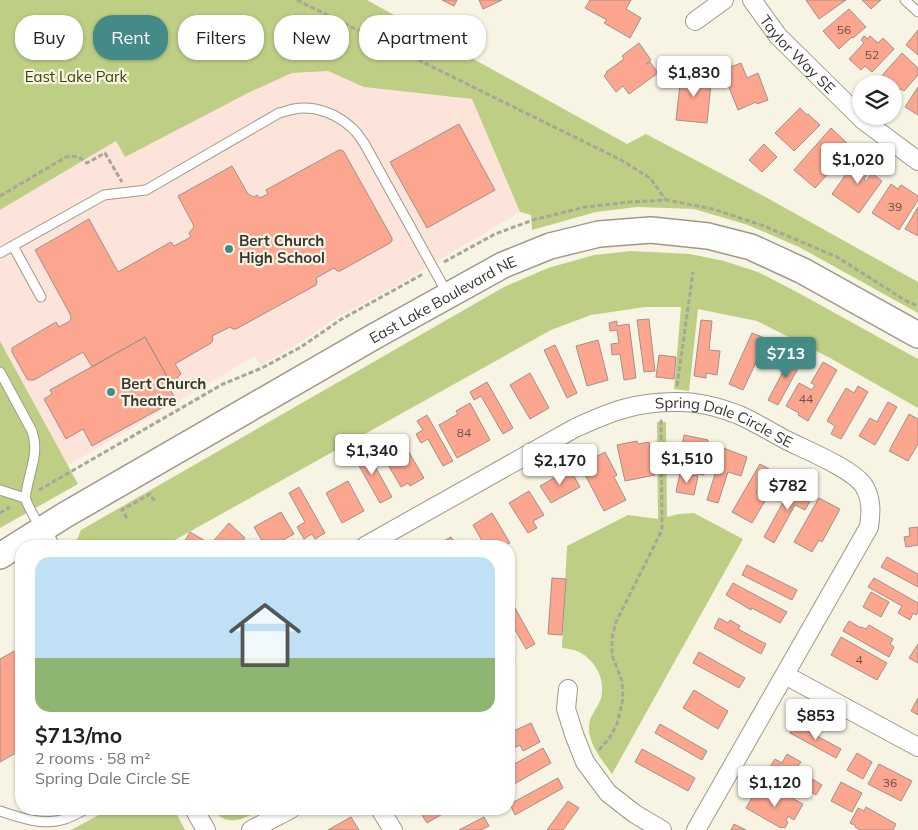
<!DOCTYPE html>
<html lang="en">
<head>
<meta charset="utf-8">
<style>
  body { margin:0; font-family:Mulish,sans-serif; background:#f2f2f2; color:#222; height:100vh; display:flex; flex-direction:column; font-size:19px; white-space:nowrap }
  * { box-sizing:border-box; margin:0 }
  p { font-size:16px; color:#767676 }
  .icon { flex:none; width:28px; height:28px; fill:none; stroke:currentColor; stroke-width:2; stroke-linecap:round; stroke-linejoin:round }
  .map { position:relative; flex:1; overflow:hidden }
  .panel { position:absolute; left:15px; top:540px; width:500px; height:275px; display:flex; flex-direction:column; background:#fff; border-radius:20px; box-shadow:0 1px 4px #0004 }
  .panel>* { flex:none }
  .guide { position:absolute; left:15px; top:15px; width:500px; height:45px; display:flex; gap:10px }
  .tools { position:absolute; left:852px; top:75px; display:grid; gap:10px }
  .tools a { display:grid; place-items:center; width:50px; height:50px; border-radius:50%; background:#fff; box-shadow:0 1px 4px #0004; font-size:25px }
  .price { position:absolute; translate:-50% -42px; padding:0 11px; border-radius:5px; background:#fff; color:#222; font-size:16px; line-height:32px; filter:drop-shadow(0 1px 2px #0008) }
  .price::after { content:''; position:absolute; left:50%; top:30px; width:15px; height:11px; margin-left:-8px; background:inherit; clip-path:polygon(0 0,100% 0,50% 100%) }
  .price.active { background:#448b88; color:#fff }
  ul { padding:0; list-style:none }
  li { display:grid; align-content:center; gap:10px; height:265px; padding:0 20px }
  li+li { border-top:1px solid #e0e0e0 }
  li span { display:grid; place-items:center; height:155px; border-radius:15px; color:#555 }
  li>.icon { margin-inline-start:auto }
  span .icon { width:90px; height:90px; fill:#fffc; stroke-width:1 }
  li b { font-size:21px }
  .chip { padding:0 18px; border-radius:20px; background:#fff; box-shadow:0 1px 4px #0004; font-size:18px; line-height:45px }
  .chip.active { background:#448b88; color:#fff }
  .map>svg:first-child { display:block }
</style>
</head>
<body>
<div class="map">
<svg width="918" height="830" viewBox="0 0 918 830">
  <rect width="100%" height="100%" fill="#f8f4e4"/>
  <path fill="#fde4db" d="M328,71L364,86L472,99L520,212L394,287L338,317L298,344L260,366L255,356L67,466L0,341V210L116,141L250,92L292,73Z"/>
  <path fill="#becf85" d="M0,0H367L627,144L646,134L760,194L918,282V313L799,247L748,225L694,209L637,207L596,212L532,230L531,215L520,212L472,99L364,87L328,71L292,73L250,92L125,157L116,141L0,210Z
    M631,251L690,254L724,261L758,272L795,291L918,359V408L830,358L757,321L698,309L689,391L674,389L681,307H645L591,315L551,330L164,546H74L81,530L504,287L548,268L594,255Z
    M0,341L78,484L0,528Z
    M657,422H666L667,517L679,514L694,513L743,539L612,774C602,760 588,744 589,726C589,716 598,708 601,698C606,679 595,659 577,651C573,649 567,649 562,648L567,546L628,515L658,519Z
    M110,809H174L185,830H71Z
    M211,809H262C242,820 229,828 211,809Z"/>
  <path fill="#fca690" stroke="#a1908b" d="M442,0H457L454,6Z
    M479,0H502L483,9Z
    M590,0H631L626,9L641,18L630,38L604,23L607,20L585,8Z
    M806,0H846L819,19Z
    M862,0H881L871,9Z
    M849,9L866,27L853,38L852,37L839,49L823,31Z
    M918,30V55L906,45Z
    M864,36L868,39L870,36L878,43L883,38L894,49L872,72L865,66L861,70L849,59L864,43L861,40Z
    M639,43L651,60L646,64H647L650,62L658,73L629,94L623,86L616,92L604,76L607,73L606,72L624,59L622,56Z
    M902,53L918,68V75L904,91L901,89L895,95L894,94V84H882L878,80Z
    M741,63L747,78L758,73L768,100L757,104L756,102L738,110L722,70Z
    M691,72L712,74L707,123L676,120L681,76L690,77Z
    M918,87V115L905,107Z
    M800,108L807,115L808,114L820,125L794,151L775,133Z
    M459,124L495,190L427,228L390,162Z
    M831,128L849,145L836,159L839,162L815,188L794,170Z
    M764,144L777,157L762,172L749,160Z
    M339,150H342L344,152L392,238V241L390,243L340,271H337L334,268L316,278L317,282L316,285L236,329H233L230,327L212,336L213,340L211,343L175,364L181,374L178,377L177,380L178,384L173,387L145,337L92,367L83,352L34,380H29L27,379L12,352V348L56,322L59,327L70,321L71,317L70,314L35,250L89,219L118,272L171,242L174,246L191,237L189,233L194,227L193,224L178,196L232,166L248,194L254,197L257,195L260,198L268,194L266,190Z
    M859,156L874,166L864,179L866,181L872,173L882,181L859,213L832,194Z
    M891,184L898,189L901,185L918,196V200L899,230L872,213Z
    M918,207V236L905,229Z
    M649,319L655,371L644,372L637,320Z
    M701,320L712,321L709,350L720,351L717,375L706,373V378L694,376Z
    M617,321V326L629,324L636,378L624,380L620,354L612,355L611,344L619,343L617,330L610,331L609,323Z
    M752,333L767,339L743,390L729,384Z
    M145,337L173,387L170,389L176,400L92,446L83,429L66,439L44,399L52,394L50,390Z
    M598,340L608,380L587,386L576,346Z
    M555,345L577,393L567,398L544,350Z
    M793,353L803,359L778,405L768,400Z
    M659,355L676,357L674,379L656,377Z
    M823,362L837,370L808,421L798,415L799,413L786,406L799,383L812,390L815,385L811,383Z
    M530,373L549,408L530,419L510,385Z
    M487,382L513,428L503,434L481,396L474,400L470,392Z
    M858,386L868,392L841,439L831,434L835,426L827,421L846,388L854,393Z
    M888,402L897,407L875,445L859,436L870,418L877,422Z
    M470,403L490,440L457,458L439,425L458,414L456,411Z
    M909,414L918,419V444L908,461L889,451Z
    M427,415L453,461L443,466L428,439L421,443L416,434L423,430L417,421Z
    M684,435L708,440L703,464L706,465L704,475L678,471Z
    M637,441L638,444L649,442L655,475L625,481L617,445Z
    M365,448L392,497L380,503L353,455Z
    M723,448L747,457L741,476L728,472L718,503L707,500Z
    M407,449L424,478L410,486L408,483L401,487L386,461Z
    M605,452L617,475L614,477L626,500L604,511L580,465Z
    M760,464L769,469L756,493L766,499L752,523L732,512Z
    M570,469L580,487L551,503L540,486Z
    M680,473L698,476L694,495L676,492Z
    M770,474L784,481L775,499L760,491Z
    M348,481L364,511L342,523L326,493Z
    M793,484L813,496L805,510L795,505L774,543L764,537Z
    M299,487L325,533L315,539L312,534L304,539L297,527L305,522L289,493Z
    M529,491L544,515L533,521L537,528L528,533L509,503Z
    M819,498L840,509L822,542L819,540L812,552L794,542Z
    M281,512L294,534L272,546H265L254,527Z
    M492,513L510,543L503,546H485L473,525Z
    M229,523L245,538L238,546H209Z
    M918,527V545L906,547L904,537L910,536L909,528Z
    M190,532L207,542L205,546H182Z
    M451,537L456,545L461,542L463,546H444L442,542Z
    M887,557L918,574V587L881,567Z
    M747,565L797,590L792,600L742,575Z
    M552,578L566,579L562,635L548,634Z
    M874,578L918,603V612L916,615L913,613L910,620L898,613L902,606L868,587Z
    M733,583L787,612L780,623L752,608L751,610L726,595Z
    M871,592L889,602L881,617L863,607Z
    M509,597L535,644L526,649L509,619Z
    M719,618L728,623L730,620L740,626L738,629L766,644L761,654L714,628Z
    M849,621L861,628V627L866,629L869,625L893,639L890,644L894,647L889,657L843,631Z
    M841,637L887,663L877,680L831,655Z
    M918,644V663L909,658Z
    M20,648L21,650V750L0,762V659Z
    M699,652L745,678L739,688L693,663Z
    M509,655L515,659L509,668Z
    M694,690L728,711L718,729L683,708Z
    M918,698V715L911,711Z
    M531,723L540,742L523,751L520,745L512,749L514,753L509,756V733Z
    M660,724L707,751L702,760L655,733Z
    M795,724L841,749L836,758L790,733Z
    M543,748L551,763L509,787V767Z
    M642,749L695,778L688,791L635,762Z
    M857,753L872,762L863,779L847,770Z
    M787,754L801,762L796,769L822,785L816,795L787,778L782,786L765,775L775,759L782,763Z
    M879,764L912,781L901,801L868,784Z
    M558,778L563,788L515,815L510,804Z
    M841,782L862,793L852,812L831,801Z
    M757,789L776,799L781,792L803,804L794,820L788,816L786,821L788,822L785,828L782,827L781,828L746,808Z
    M568,801L579,808L563,830H547Z
    M866,807L896,824L893,830H860L855,827L856,826L850,823L858,808L864,811Z
    M418,809H451L427,823Z
    M351,817L359,830H328Z
    M484,817L489,826L481,830H459Z
    M734,824L746,830H731Z"/>
  <g fill="none" stroke-linecap="round" stroke-linejoin="round">
    <defs>
      <path id="service" d="M905,0L918,12
        M13,246L41,297
        M0,253L104,195L146,190L279,113C284,112 289,110 294,109C315,105 337,114 352,128C357,132 360,138 364,143L447,293
        M0,372L32,431C39,452 31,467 27,488C26,492 25,496 26,500C29,509 36,519 40,528
        M0,490L25,498
        M0,811C20,818 44,826 65,819C72,817 80,812 86,809"/>
      <g id="minor">
        <path id="s1" d="M752,0L778,36L863,120L918,161"/>
        <path d="M695,21L724,0"/>
        <path d="M41,529L50,546"/>
        <path id="s2" d="M365,546L575,428C612,411 638,401 680,402C700,402 721,408 739,415C755,422 771,432 786,440C806,450 853,469 864,486C872,499 871,513 869,527L696,830"/>
        <path d="M785,675L918,747"/>
        <path d="M568,689L566,709L575,737L585,762L608,793L635,814L662,830"/>
        <path d="M194,809L206,830"/>
        <path d="M380,809L393,830"/>
        <path d="M251,830L291,809"/>
      </g>
      <g id="secondary">
        <path id="s3" d="M0,556L65,515L375,336L503,265L550,246L599,234L651,230L708,236L751,247L803,271L918,335"/>
      </g>
    </defs>
    <use href="#service" stroke="#9d998a" stroke-width="11"/>
    <use href="#minor" stroke="#9d998a" stroke-width="20"/>
    <use href="#secondary" stroke="#9d998a" stroke-width="28"/>
    <path stroke="#a8a599" stroke-width="3" stroke-dasharray="5 2.5" stroke-linecap="butt" d="M297,0L621,160L650,178L666,200
      M0,196L66,157C75,155 80,157 87,163L105,153L122,182
      M444,262L495,234L533,220L585,207L630,202L667,200L713,209L764,226L837,257L908,302L918,306
      M677,386L693,272
      M39,490L223,384L262,368L301,347L340,320L423,274
      M0,513L10,507
      M127,518L122,510L150,494L155,502
      M599,750L610,737L617,724L623,699L622,681L612,655V638L616,622L662,530L661,418"/>
    <use href="#service" stroke="#fff" stroke-width="9"/>
    <use href="#minor" stroke="#fff" stroke-width="18"/>
    <use href="#secondary" stroke="#fff" stroke-width="25"/>
  </g>
  <g fill="#448b88" stroke="#f8f4e4" stroke-width="2">
    <circle cx="229" cy="249" r="5"/>
    <circle cx="111" cy="392" r="5"/>
  </g>
  <g text-anchor="middle" dominant-baseline="central" stroke-width="4.5" stroke-linejoin="round" paint-order="stroke">
    <g font-size="12" fill="#685248">
      <text x="844" y="29">56</text>
      <text x="872" y="54">52</text>
      <text x="895" y="206">39</text>
      <text x="806" y="398">44</text>
      <text x="464" y="432">84</text>
      <text x="859" y="659">4</text>
      <text x="890" y="782">36</text>
    </g>
    <g font-size="15" fill="#373630" stroke="#f8f4e4">
      <text stroke="none"><textPath href="#s1" startOffset="71">Taylor Way SE</textPath></text>
      <text stroke="none"><textPath href="#s3" startOffset="512">East Lake Boulevard NE</textPath></text>
      <text stroke="none"><textPath href="#s2" startOffset="398">Spring Dale Circle SE</textPath></text>
    </g>
    <g font-size="15" fill="#3b4607" stroke="#f8f4e4">
      <text x="76" y="76">East Lake Park</text>
    </g>
    <g font-size="15" font-weight="bold" fill="#373630" stroke="#f8f4e4" text-anchor="start">
      <text x="239" y="240">Bert Church<tspan x="239" dy="17">High School</tspan></text>
      <text x="121" y="383">Bert Church<tspan x="121" dy="17">Theatre</tspan></text>
    </g>
  </g>
</svg>
<div class="tools">
<a><svg class="icon" aria-label="layers" viewBox="0 0 24 24"><path d="M12 4l9 5-9 5-9-5zM3 14l9 5 9-5"/></svg></a>
</div>
<b class="price" style="left:694px;top:98px">$1,830</b>
<b class="price" style="left:858px;top:185px">$1,020</b>
<b class="price active" style="left:786px;top:379px">$713</b>
<b class="price" style="left:372px;top:476px">$1,340</b>
<b class="price" style="left:687px;top:484px">$1,510</b>
<b class="price" style="left:560px;top:486px">$2,170</b>
<b class="price" style="left:788px;top:511px">$782</b>
<b class="price" style="left:816px;top:741px">$853</b>
<b class="price" style="left:775px;top:808px">$1,120</b>
<div class="guide">
<a class="chip">Buy</a>
<a class="chip active">Rent</a>
<a class="chip">Filters</a>
<a class="chip">New</a>
<a class="chip">Apartment</a>
</div>
<section class="panel">
<ul>
<li><span style="background:linear-gradient(#bfe0f5 65%,#8fb573 0)"><svg class="icon" aria-label="home" viewBox="0 0 24 24"><path d="M3 11l9-7 9 7M6 9v11h12V9"/></svg></span><div><b>$713/mo</b><p>2 rooms · 58 m²</p><p>Spring Dale Circle SE</p></div></li>
</ul>
</section>
</div>
</body>
</html>
